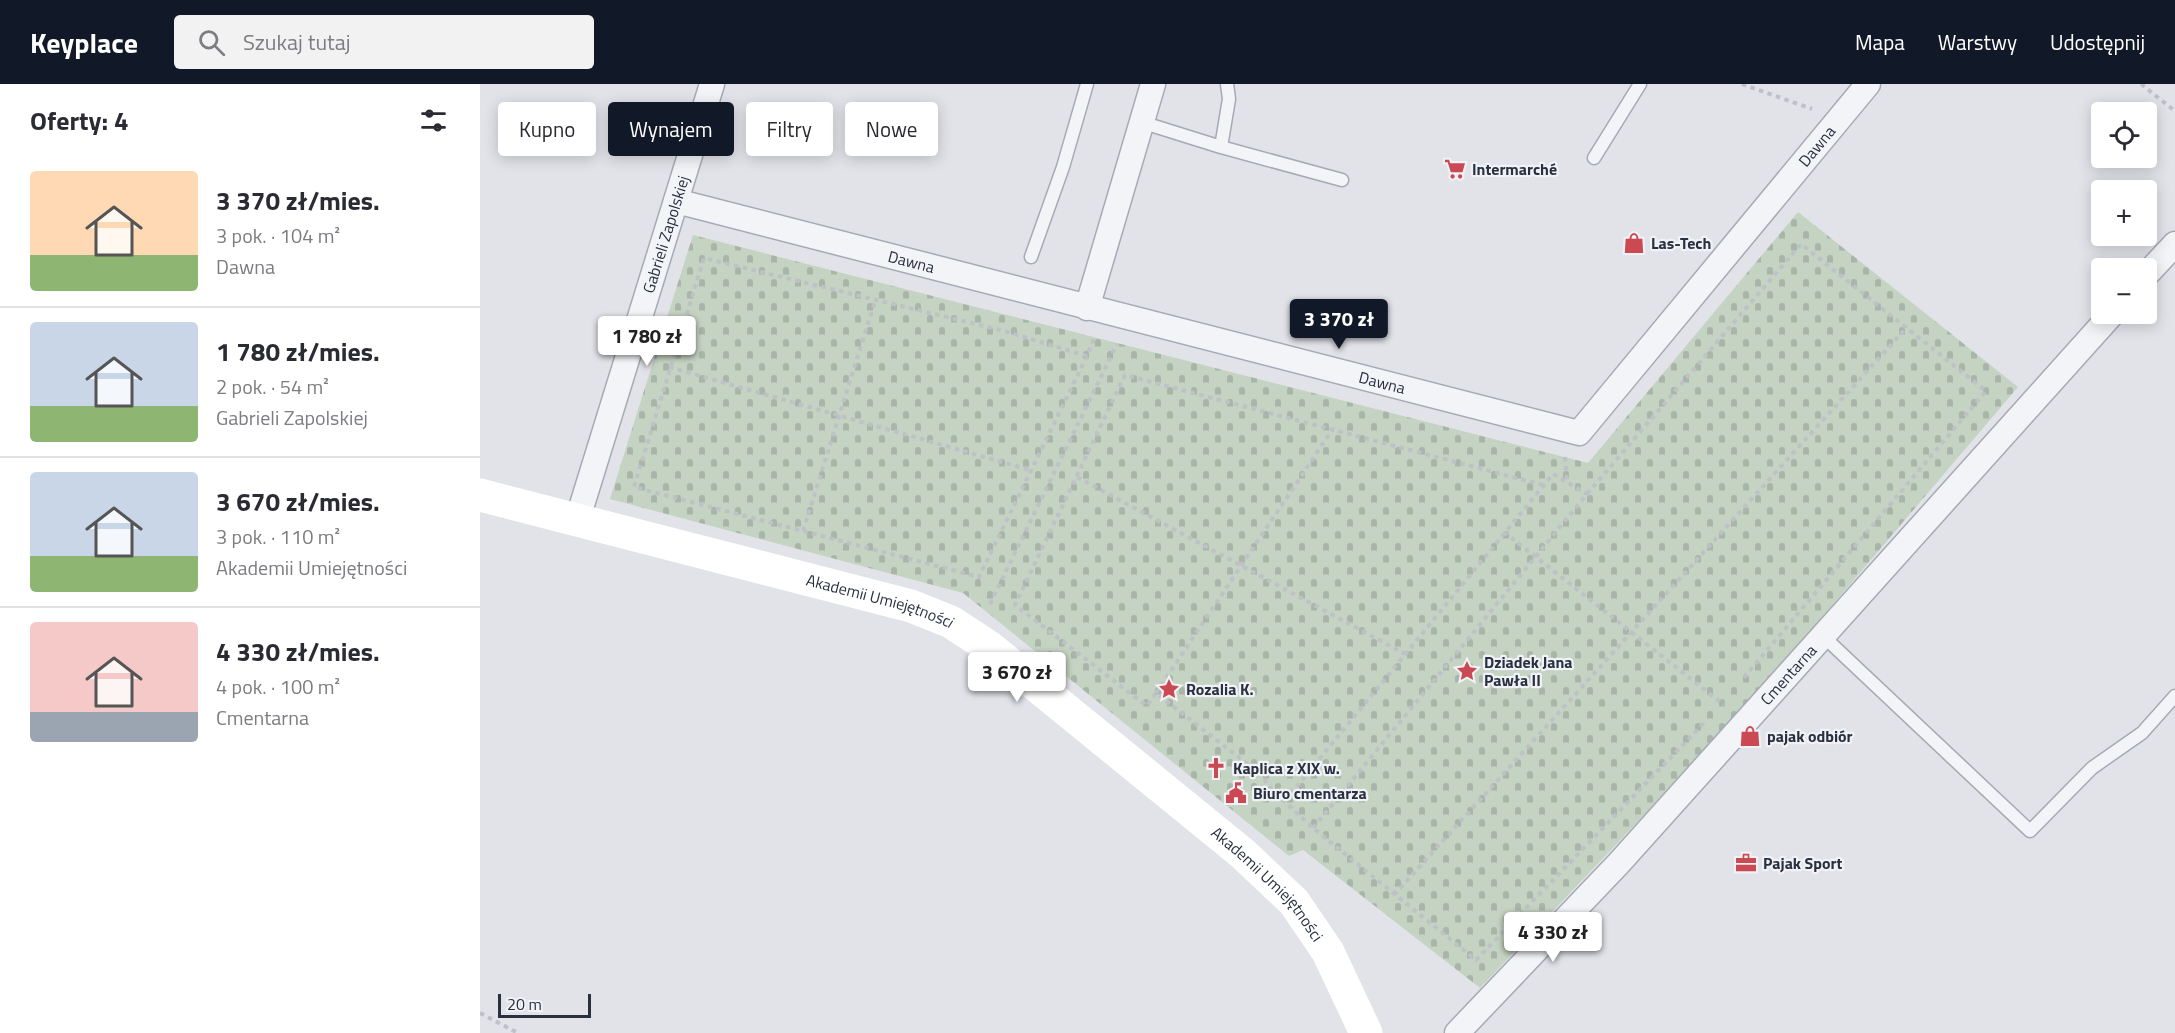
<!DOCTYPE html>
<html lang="pl">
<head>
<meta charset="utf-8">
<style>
  body { margin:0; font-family:"Titillium Web",sans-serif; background:#f2f2f3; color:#2b2b33; height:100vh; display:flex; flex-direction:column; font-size:22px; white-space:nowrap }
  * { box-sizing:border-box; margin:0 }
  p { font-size:20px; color:#7c7c81 }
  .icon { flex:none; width:33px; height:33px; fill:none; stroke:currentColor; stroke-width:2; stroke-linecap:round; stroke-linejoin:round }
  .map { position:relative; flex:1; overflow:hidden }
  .panel { display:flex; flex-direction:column; background:#fff; width:480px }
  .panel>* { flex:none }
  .banner { position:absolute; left:18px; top:18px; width:570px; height:54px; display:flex; gap:12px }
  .tools { position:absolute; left:1611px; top:18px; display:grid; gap:12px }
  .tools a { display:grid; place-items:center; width:66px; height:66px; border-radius:6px; background:#fff; box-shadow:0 3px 15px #0003; font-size:30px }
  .scale { position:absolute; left:18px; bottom:15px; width:93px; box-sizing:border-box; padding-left:6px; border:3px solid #293040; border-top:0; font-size:16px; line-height:21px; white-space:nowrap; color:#293040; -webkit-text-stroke:4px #f0f2f6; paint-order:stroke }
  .price { position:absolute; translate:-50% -51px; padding:0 14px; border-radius:6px; background:#fff; color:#222; font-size:20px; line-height:39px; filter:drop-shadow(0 2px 3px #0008) }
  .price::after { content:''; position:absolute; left:50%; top:36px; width:18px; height:14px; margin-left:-9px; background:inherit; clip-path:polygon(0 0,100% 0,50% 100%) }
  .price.selected { background:#111827; color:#fff }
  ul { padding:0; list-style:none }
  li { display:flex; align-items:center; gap:18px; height:150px; padding:0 30px }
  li+li { border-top:2px solid #e1e1e2 }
  li span { display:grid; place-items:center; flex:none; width:168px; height:120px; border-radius:6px; color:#555 }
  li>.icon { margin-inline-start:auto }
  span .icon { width:72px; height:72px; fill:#fffc; stroke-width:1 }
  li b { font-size:26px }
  h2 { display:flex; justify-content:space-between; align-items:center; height:72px; padding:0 30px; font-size:26px }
  .pill { padding:0 21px; border-radius:6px; background:#fff; box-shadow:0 3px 15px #0003; font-size:21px; line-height:54px }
  .pill.selected { background:#111827; color:#fff }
  header { display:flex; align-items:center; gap:36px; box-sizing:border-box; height:84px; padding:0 30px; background:#111827; color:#fff }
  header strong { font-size:28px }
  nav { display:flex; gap:33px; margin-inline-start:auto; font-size:21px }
  .search { width:420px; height:54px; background:#f2f2f3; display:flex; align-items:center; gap:15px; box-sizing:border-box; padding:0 21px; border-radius:6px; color:#7c7c81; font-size:22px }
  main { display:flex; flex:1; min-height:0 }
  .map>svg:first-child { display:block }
</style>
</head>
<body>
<header>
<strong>Keyplace</strong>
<div class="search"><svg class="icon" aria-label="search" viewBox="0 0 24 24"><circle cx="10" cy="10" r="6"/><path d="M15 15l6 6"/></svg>Szukaj tutaj</div>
<nav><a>Mapa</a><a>Warstwy</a><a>Udostępnij</a></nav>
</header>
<main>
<section class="panel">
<h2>Oferty: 4<svg class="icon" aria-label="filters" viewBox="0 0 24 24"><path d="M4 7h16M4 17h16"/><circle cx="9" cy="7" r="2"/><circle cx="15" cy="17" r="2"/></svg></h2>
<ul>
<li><span style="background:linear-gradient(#ffd9b3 70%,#8fb573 0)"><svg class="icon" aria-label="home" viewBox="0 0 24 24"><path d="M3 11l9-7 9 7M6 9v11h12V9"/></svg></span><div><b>3 370 zł/mies.</b><p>3 pok. · 104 m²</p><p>Dawna</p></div></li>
<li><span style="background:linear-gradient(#c9d6e8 70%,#8fb573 0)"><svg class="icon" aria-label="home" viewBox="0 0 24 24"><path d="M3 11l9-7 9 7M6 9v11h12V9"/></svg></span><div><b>1 780 zł/mies.</b><p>2 pok. · 54 m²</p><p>Gabrieli Zapolskiej</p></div></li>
<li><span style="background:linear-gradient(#c9d6e8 70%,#8fb573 0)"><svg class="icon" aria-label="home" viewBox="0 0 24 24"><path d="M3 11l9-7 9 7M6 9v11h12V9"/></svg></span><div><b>3 670 zł/mies.</b><p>3 pok. · 110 m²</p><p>Akademii Umiejętności</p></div></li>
<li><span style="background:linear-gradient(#f6c9c9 75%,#9aa5b1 0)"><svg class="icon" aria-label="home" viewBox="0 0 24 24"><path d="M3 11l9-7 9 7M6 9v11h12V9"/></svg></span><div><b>4 330 zł/mies.</b><p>4 pok. · 100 m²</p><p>Cmentarna</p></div></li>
</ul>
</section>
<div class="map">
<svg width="1695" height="949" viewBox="0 0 1695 949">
  <defs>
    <pattern id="cemetery-stones" width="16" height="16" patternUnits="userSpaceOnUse" patternTransform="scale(1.5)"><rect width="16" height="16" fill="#c5d3c2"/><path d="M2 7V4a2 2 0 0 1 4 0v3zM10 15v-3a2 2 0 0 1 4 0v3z" fill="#a9b5a8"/></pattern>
  </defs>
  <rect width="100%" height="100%" fill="#e1e3e9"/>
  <path fill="url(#cemetery-stones)" d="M1318,128L1538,303L1258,632L1000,904L823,766L809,772L483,509L130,415L213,151L1108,379Z"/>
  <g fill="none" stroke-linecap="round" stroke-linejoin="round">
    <defs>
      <path id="lane" d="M661,38L741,63L749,15L747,0
        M741,63L862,96
        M1114,74L1160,0
        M551,173L583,83L607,0
        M1343,552L1550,747L1612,684L1662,649L1695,612"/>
      <g id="street">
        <path id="s1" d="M196,117L1099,349L1388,0"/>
        <path d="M1666,191L1695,160"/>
        <path d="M607,224L673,0"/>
        <path id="s2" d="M97,437L232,0"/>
        <path id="s3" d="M977,949L1139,779L1632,230"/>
      </g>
    </defs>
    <use href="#lane" stroke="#a6aab3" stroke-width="15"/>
    <use href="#street" stroke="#a6aab3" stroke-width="27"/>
    <path stroke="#bec1c7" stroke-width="4" stroke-dasharray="4.5 4.5" stroke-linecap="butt" d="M1262,0L1332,25
      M1661,0L1695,27
      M607,272L524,247L224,174L154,403L499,493L607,272L615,252
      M189,283L550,386
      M1085,373L1087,399
      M597,393L925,570
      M1063,401L645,291L535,521L667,622L676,609L783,692L788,702L833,744L996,876L1224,639
      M323,447L395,217
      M1024,448L1244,621
      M510,520L637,260
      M676,609L852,346
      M805,717L1073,390L1107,410
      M833,744L1107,410L1321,160L1506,307L1261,597
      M914,811L1427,243
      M0,929L38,949"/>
    <use href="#lane" stroke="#f3f4f7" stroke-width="12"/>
    <use href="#street" stroke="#f3f4f7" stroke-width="24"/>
    <path stroke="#fff" stroke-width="33" id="s4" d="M0,411L431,522L471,538L509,563L762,769L814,818L848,868L886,949"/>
  </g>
  <defs>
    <symbol id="supermarket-bare" viewBox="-9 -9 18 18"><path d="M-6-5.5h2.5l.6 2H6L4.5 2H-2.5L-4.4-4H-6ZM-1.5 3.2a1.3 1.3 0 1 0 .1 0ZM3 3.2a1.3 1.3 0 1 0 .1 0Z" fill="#ca4953" stroke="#f0f2f6" stroke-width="2.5" paint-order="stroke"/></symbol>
    <symbol id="shop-bare" viewBox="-9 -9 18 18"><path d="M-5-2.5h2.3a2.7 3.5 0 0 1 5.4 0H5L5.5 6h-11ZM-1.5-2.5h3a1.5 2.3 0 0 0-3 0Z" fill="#ca4953" stroke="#f0f2f6" stroke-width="2.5" paint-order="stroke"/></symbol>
    <symbol id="sight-bare" viewBox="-9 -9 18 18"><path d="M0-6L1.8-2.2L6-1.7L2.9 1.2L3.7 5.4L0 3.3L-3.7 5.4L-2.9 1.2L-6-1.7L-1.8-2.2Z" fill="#ca4953" stroke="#f0f2f6" stroke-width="2.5" paint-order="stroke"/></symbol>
    <symbol id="church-bare" viewBox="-9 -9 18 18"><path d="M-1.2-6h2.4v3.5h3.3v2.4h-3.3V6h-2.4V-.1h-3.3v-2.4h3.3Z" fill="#ca4953" stroke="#f0f2f6" stroke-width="2.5" paint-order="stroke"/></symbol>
    <symbol id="civic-bare" viewBox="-9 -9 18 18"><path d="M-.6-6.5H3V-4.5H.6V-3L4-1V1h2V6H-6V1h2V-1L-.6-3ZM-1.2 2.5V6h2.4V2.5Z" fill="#ca4953" stroke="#f0f2f6" stroke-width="2.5" paint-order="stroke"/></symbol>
    <symbol id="office-bare" viewBox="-9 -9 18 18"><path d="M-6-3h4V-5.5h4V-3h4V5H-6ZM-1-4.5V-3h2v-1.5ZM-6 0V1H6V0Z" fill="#ca4953" stroke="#f0f2f6" stroke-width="2.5" paint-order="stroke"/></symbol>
  </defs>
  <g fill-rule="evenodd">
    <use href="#supermarket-bare" x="960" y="70" width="30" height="30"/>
    <use href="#shop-bare" x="1139" y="144" width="30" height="30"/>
    <use href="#sight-bare" x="972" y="572" width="30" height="30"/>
    <use href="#sight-bare" x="674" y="590" width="30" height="30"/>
    <use href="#shop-bare" x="1255" y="637" width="30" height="30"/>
    <use href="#church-bare" x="721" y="669" width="30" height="30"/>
    <use href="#civic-bare" x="741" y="694" width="30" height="30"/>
    <use href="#office-bare" x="1251" y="764" width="30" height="30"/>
  </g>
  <g text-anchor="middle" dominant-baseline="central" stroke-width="4.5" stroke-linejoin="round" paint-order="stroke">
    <g font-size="16" fill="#293040" stroke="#f0f2f6">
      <text stroke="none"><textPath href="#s1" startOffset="1305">Dawna</textPath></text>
      <text stroke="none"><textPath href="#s2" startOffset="300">Gabrieli Zapolskiej</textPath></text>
      <text stroke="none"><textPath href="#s1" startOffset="243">Dawna</textPath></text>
      <text stroke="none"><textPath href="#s1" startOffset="729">Dawna</textPath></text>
      <text stroke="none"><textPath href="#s4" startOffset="414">Akademii Umiejętności</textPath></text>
      <text stroke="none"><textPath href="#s3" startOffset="488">Cmentarna</textPath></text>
      <text stroke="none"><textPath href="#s4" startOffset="900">Akademii Umiejętności</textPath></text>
    </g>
    <g font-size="16" font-weight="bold" fill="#293040" stroke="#f0f2f6" text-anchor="start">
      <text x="992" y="85">Intermarché</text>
      <text x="1171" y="159">Las-Tech</text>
      <text x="1004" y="578">Dziadek Jana<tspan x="1004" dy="18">Pawła II</tspan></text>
      <text x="706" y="605">Rozalia K.</text>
      <text x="1287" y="652">pajak odbiór</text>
      <text x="753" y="684">Kaplica z XIX w.</text>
      <text x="773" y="709">Biuro cmentarza</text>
      <text x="1283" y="779">Pajak Sport</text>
    </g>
  </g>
</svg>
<div class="tools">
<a><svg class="icon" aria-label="locate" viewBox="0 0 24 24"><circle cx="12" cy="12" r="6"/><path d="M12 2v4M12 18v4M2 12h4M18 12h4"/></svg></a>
<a>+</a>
<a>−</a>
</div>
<div class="scale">20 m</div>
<b class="price selected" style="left:859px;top:266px">3 370 zł</b>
<b class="price" style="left:167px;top:283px">1 780 zł</b>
<b class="price" style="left:537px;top:619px">3 670 zł</b>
<b class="price" style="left:1073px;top:879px">4 330 zł</b>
<div class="banner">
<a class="pill">Kupno</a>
<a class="pill selected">Wynajem</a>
<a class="pill">Filtry</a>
<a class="pill">Nowe</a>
</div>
</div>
</main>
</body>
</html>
